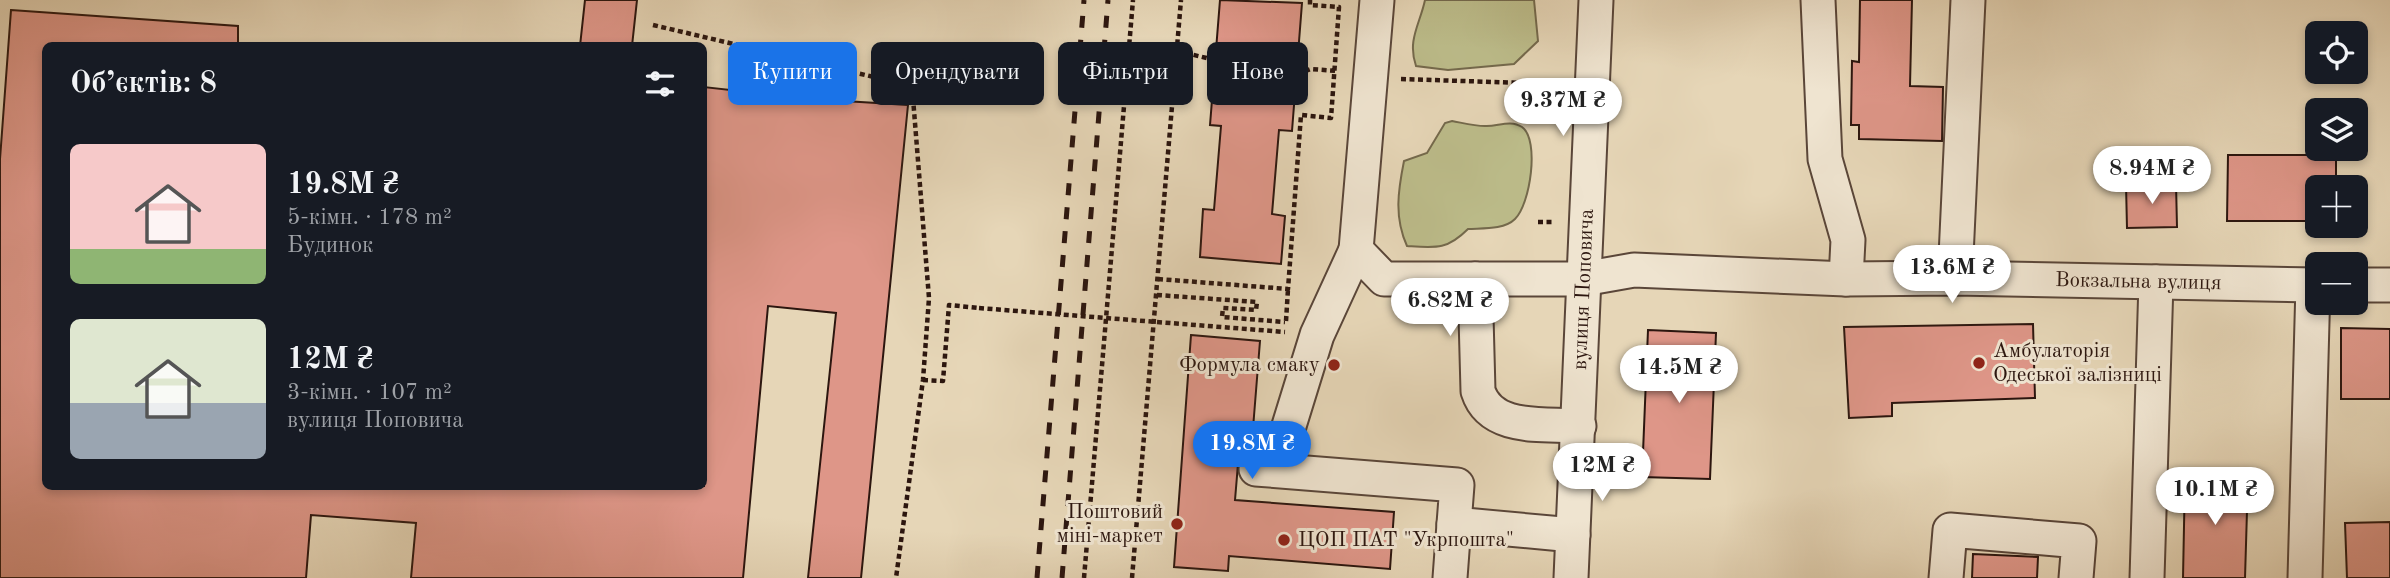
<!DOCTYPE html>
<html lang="uk">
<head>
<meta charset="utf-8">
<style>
  body { margin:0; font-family:"Old Standard TT",serif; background:#20242c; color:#f1f3f6; height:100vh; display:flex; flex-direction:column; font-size:26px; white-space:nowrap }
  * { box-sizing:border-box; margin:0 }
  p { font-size:23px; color:#9ea1a6 }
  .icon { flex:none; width:38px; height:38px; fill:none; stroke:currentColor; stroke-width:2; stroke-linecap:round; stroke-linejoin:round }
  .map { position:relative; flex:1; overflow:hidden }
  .details { position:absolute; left:42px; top:42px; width:665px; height:448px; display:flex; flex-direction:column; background:#171b24; border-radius:10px; box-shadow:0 4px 10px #0003 }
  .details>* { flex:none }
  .guide { position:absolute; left:728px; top:42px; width:665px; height:63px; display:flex; gap:14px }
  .controls { position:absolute; left:2305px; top:21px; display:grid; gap:14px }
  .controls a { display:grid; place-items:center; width:63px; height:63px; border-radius:10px; background:#171b24; box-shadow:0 4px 10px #0003; font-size:35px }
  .price { position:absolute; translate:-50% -60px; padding:0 16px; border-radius:24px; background:#fff; color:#222; font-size:23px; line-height:46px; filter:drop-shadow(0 2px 4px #0008) }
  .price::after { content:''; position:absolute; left:50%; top:42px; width:21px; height:16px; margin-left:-10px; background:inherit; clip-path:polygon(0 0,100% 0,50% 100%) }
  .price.current { background:#1a73e8; color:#fff }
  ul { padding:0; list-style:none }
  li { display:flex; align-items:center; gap:21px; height:175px; padding:0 28px }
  li span { display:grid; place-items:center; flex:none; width:196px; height:140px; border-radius:10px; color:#555 }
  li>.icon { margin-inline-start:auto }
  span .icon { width:84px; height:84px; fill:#fffc; stroke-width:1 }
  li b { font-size:30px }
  h2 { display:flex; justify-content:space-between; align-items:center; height:84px; padding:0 28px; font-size:30px }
  .tag { padding:0 24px; border-radius:10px; background:#171b24; box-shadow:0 4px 10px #0003; font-size:24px; line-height:63px }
  .tag.current { background:#1a73e8; color:#fff }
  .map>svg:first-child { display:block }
</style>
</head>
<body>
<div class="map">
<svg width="2390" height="578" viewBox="0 0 2390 578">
  <rect width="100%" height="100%" fill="#e6d6b7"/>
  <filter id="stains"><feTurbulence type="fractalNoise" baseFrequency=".00286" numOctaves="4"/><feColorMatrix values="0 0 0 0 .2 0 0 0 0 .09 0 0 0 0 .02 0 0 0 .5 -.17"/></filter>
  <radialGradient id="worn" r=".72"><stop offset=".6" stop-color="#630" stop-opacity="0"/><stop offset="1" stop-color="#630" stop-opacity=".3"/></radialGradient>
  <path fill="#bcbc8a" stroke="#74694c" stroke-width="2" d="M1425,0H1534L1538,41L1514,64L1448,70L1416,66C1407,40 1420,24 1425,0Z
    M1452,121C1463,123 1474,126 1485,126C1497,127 1510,119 1522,127C1540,140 1530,205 1515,219C1504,230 1482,228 1468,229C1447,250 1436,248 1407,246C1394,217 1398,191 1404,161L1427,153L1445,123Z"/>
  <path fill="#de9688" stroke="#2c160f" stroke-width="2" d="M585,0H637L632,46H580Z
    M1220,0L1302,3L1292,131L1279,130L1272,214L1285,216L1281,264L1200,257L1203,209L1214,210L1221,126L1210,125Z
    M1860,0H1912L1910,86L1943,87L1942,141L1859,139V125H1851L1852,61L1859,62Z
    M11,10L238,26V46H46V486H704V87L812,99L908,105L861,578H808L836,313L768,306L743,578H411L416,523L311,515L306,578H0V159Z
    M2228,155H2336V187H2317V221H2227Z
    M2176,183L2177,227L2127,228L2126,184Z
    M2033,324L2035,398L1892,403V416L1849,418L1844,327Z
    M2341,328L2390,329V399H2341Z
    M1648,330L1716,333L1710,479L1642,477Z
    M1191,335L1260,341L1252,441L1240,440L1235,500L1394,512L1390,569L1229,556L1228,571L1174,567Z
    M2185,475L2248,477L2245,578H2183Z
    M2390,522V578H2347L2345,523Z
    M1973,554L2038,557L2037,578H1972Z"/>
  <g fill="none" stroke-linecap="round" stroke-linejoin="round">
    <defs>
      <g id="minor">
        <path d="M1377,0L1356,250L1384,279H1475"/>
        <path d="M1818,0L1825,159L1848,240L1846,279"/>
        <path d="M1955,278L1968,0"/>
        <path d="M2356,285H2390"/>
        <path id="s1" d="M1579,426C1545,423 1491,432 1478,391L1475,279H1583L1634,270L1846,279L1955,278L2317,285"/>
        <path d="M1288,429L1317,335L1356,250"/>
        <path d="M1256,469L1457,485L1454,524"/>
        <path d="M1450,578L1454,524L1573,535"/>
        <path id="s2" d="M1571,578L1596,0"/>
        <path d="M1946,578L1950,530L2079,541L2076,578"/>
        <path d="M2147,578L2156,282"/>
        <path d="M2305,578L2313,285"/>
      </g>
    </defs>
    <use href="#minor" stroke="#5a4639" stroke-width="37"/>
    <path stroke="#2c160f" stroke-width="4.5" stroke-dasharray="5 3.5" stroke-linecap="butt" d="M653,25L895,82L913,98L929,298L923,380L896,578
      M1177,51L1215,60
      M1297,74L1311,69L1337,71
      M1401,79L1555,84
      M1538,222H1555
      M1158,279L1288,289L1301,115L1331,118L1339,7L1310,5V0
      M1157,295L1257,302L1256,310L1223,308L1222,317L1285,322
      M1286,321L1288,289
      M1157,322L1285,332
      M923,380L943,381L949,305L979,308
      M1084,578L1133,0
      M1132,578L1181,0"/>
    <use href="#minor" stroke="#efe4d0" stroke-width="33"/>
    <path stroke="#2c160f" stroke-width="5" stroke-dasharray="12 12" stroke-linecap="butt" d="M1037,578L1084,0
      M1062,578L1108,0"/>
    <path stroke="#2c160f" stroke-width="4.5" stroke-dasharray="5 3.5" stroke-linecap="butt" d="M979,308L1157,322"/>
  </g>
  <g fill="#8f2418" stroke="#efe4d0" stroke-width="2.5">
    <circle cx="1979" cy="363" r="7"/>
    <circle cx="1334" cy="365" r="7"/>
    <circle cx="1177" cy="524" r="7"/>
    <circle cx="1284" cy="540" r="7"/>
  </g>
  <g text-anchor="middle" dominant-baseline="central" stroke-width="6" stroke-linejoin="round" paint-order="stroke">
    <g font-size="21" fill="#2c160f" stroke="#efe4d0">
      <text stroke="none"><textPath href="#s1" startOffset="891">Вокзальна вулиця</textPath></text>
      <text stroke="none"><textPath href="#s2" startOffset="289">вулиця Поповича</textPath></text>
    </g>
    <g font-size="21" fill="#2c160f" stroke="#efe4d0" text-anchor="start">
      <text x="1993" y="351">Амбулаторія<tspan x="1993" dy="24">Одеської залізниці</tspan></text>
      <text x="1320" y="365" text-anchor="end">Формула смаку</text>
      <text x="1163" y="512" text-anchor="end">Поштовий<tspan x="1163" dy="24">міні-маркет</tspan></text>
      <text x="1298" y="540">ЦОП ПАТ "Укрпошта"</text>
    </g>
  </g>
  <rect width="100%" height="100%" filter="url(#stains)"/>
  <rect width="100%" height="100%" fill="url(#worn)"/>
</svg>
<div class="controls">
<a><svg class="icon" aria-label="locate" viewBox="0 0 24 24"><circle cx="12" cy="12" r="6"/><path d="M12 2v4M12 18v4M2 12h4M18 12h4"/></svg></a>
<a><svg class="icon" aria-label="layers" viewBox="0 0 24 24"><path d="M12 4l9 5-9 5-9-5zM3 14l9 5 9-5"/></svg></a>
<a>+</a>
<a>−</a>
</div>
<b class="price" style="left:1563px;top:138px">9.37M ₴</b>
<b class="price" style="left:2152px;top:206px">8.94M ₴</b>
<b class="price" style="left:1952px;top:305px">13.6M ₴</b>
<b class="price" style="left:1450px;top:338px">6.82M ₴</b>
<b class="price" style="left:1679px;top:405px">14.5M ₴</b>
<b class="price current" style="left:1252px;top:481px">19.8M ₴</b>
<b class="price" style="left:1602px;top:503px">12M ₴</b>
<b class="price" style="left:2215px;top:527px">10.1M ₴</b>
<div class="guide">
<a class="tag current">Купити</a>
<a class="tag">Орендувати</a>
<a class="tag">Фільтри</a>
<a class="tag">Нове</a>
</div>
<section class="details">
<h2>Об’єктів: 8<svg class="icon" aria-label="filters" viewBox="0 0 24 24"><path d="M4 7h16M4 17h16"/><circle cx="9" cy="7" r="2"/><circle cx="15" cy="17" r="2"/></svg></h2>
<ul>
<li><span style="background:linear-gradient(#f6c9c9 75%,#8fb573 0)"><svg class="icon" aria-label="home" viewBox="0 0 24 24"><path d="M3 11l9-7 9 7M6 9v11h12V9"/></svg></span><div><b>19.8M ₴</b><p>5-кімн. · 178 m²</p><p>Будинок</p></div></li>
<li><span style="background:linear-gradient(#dfe7d0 60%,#9aa5b1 0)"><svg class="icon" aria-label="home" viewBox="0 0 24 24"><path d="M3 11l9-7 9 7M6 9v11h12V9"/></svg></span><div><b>12M ₴</b><p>3-кімн. · 107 m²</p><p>вулиця Поповича</p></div></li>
</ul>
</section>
</div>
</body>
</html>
